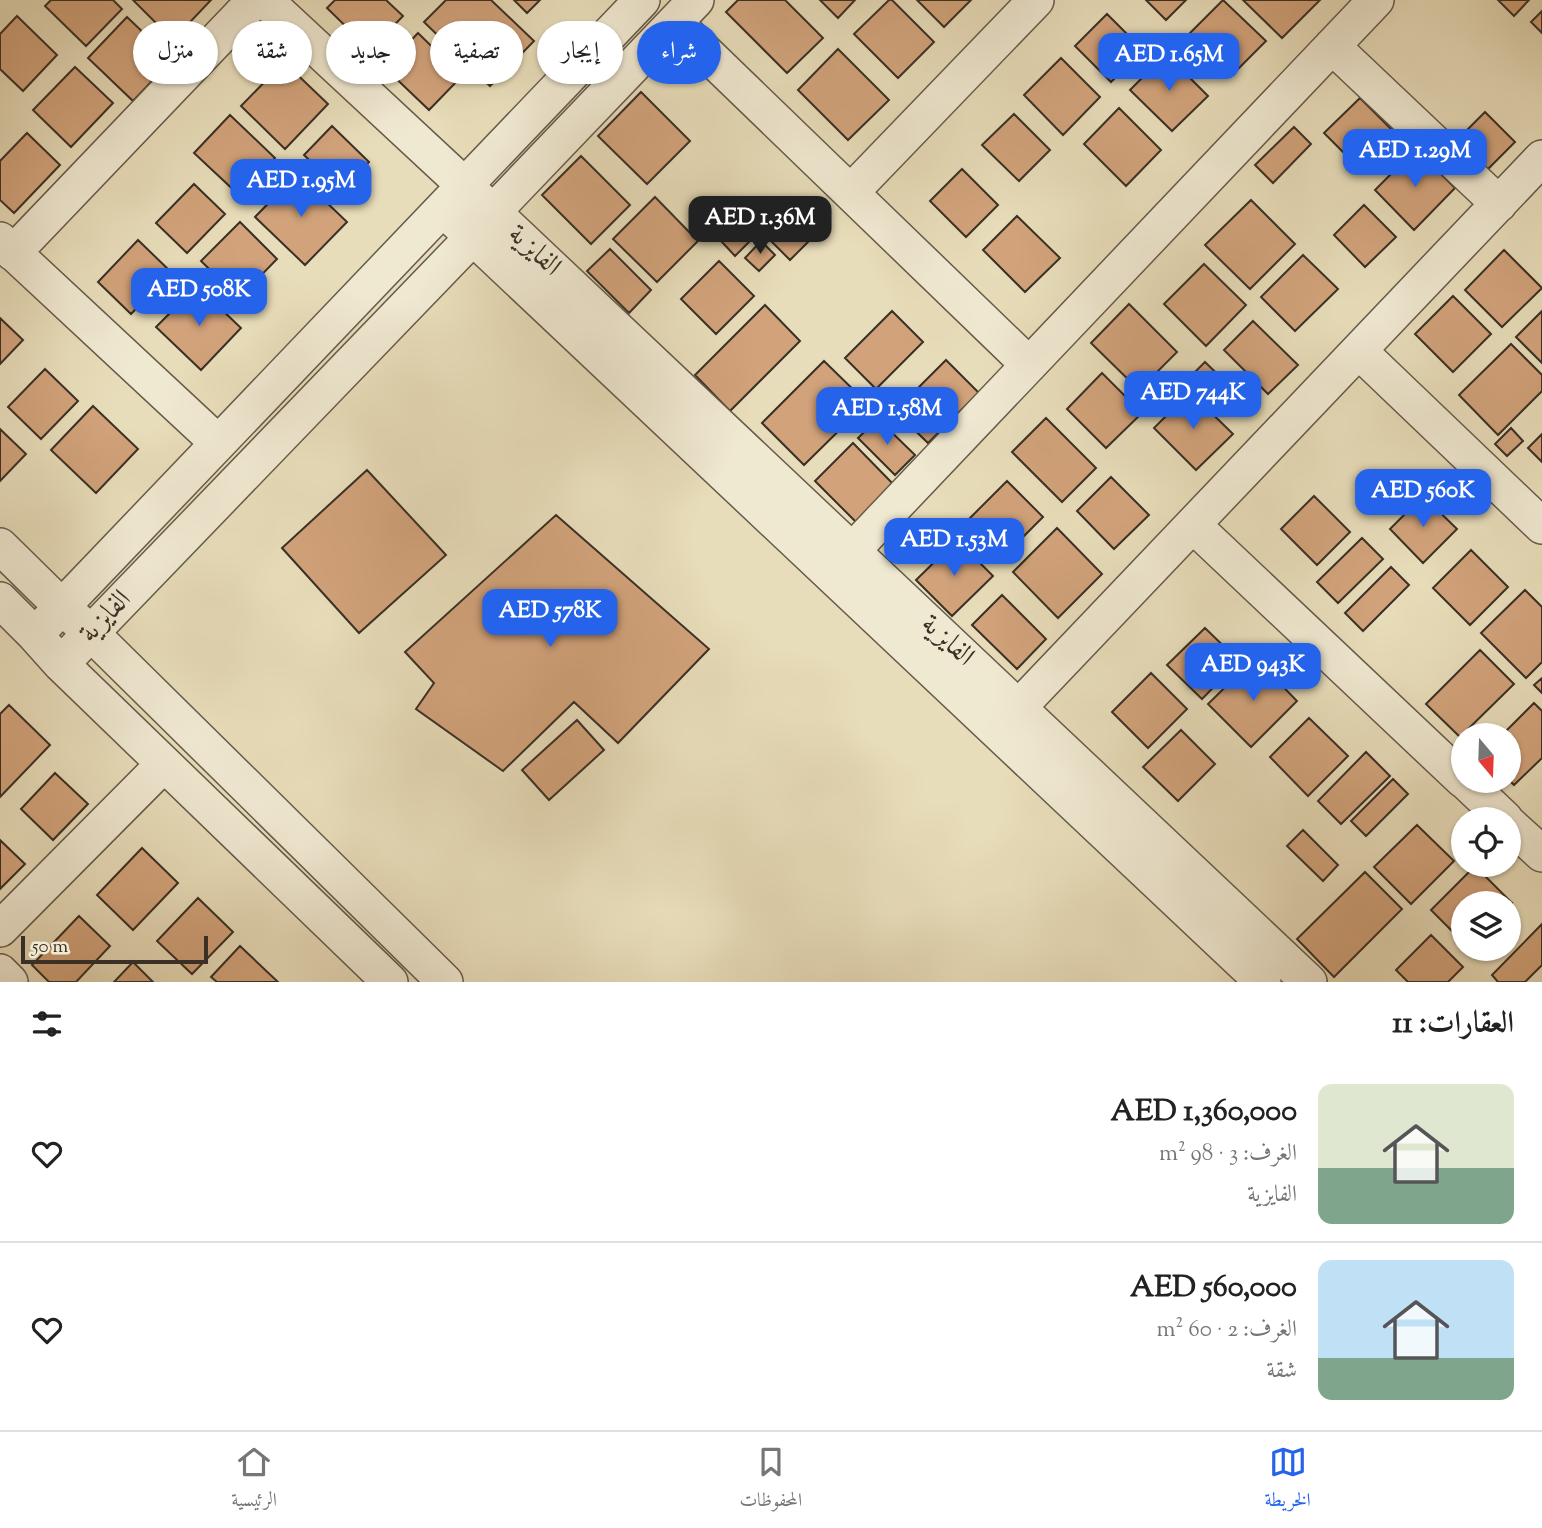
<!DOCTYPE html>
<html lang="ar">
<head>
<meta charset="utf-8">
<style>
  body { margin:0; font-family:"Sorts Mill Goudy",Amiri,serif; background:#f6f6f6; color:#222; direction:rtl; height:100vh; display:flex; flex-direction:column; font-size:26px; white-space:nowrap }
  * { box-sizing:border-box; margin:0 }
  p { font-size:23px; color:#767676 }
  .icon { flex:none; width:38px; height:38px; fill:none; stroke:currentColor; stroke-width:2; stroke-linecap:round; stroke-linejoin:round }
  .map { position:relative; height:982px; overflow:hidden; direction:ltr }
  .drawer { display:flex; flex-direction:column; background:#fff; flex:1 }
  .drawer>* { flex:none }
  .top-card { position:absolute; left:21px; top:21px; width:700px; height:63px; direction:rtl; display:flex; gap:14px }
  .needle { width:46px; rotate:161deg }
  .buttons { position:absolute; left:1451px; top:723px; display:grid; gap:14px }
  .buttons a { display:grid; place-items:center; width:70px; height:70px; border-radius:50%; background:#fff; box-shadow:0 2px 5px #0004; font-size:35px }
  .scale { position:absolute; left:21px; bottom:18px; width:187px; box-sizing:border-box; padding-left:7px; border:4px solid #3a3026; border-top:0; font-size:19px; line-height:24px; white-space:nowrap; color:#3a3026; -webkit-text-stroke:5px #f0e9d2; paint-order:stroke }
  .price { position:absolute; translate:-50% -60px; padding:0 16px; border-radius:14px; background:#2563eb; color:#fff; font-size:23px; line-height:46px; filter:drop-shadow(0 2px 4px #0008) }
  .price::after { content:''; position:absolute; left:50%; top:42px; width:21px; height:16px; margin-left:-10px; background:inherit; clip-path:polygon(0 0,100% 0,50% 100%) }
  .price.active { background:#222; color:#fff }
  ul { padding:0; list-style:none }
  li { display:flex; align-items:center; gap:21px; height:175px; padding:0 28px }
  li+li { border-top:2px solid #e0e0e0 }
  li span { display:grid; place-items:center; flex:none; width:196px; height:140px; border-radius:14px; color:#555 }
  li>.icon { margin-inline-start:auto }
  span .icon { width:84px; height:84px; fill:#fffc; stroke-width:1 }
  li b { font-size:30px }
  h2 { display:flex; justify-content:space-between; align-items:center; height:84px; padding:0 28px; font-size:30px }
  .chip { padding:0 24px; border-radius:32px; background:#fff; box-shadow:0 2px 5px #0004; font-size:24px; line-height:63px }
  .chip.active { background:#2563eb; color:#fff }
  .tabs { display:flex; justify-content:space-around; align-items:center; height:98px; border-top:2px solid #e0e0e0; background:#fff; font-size:19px; color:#767676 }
  .tabs a { display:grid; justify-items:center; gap:4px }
  .tabs .active { color:#2563eb }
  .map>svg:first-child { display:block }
</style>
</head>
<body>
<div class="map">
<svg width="1542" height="982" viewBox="0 0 1542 982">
  <rect width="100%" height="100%" fill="#e8ddba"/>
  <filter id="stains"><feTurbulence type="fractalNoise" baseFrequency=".00286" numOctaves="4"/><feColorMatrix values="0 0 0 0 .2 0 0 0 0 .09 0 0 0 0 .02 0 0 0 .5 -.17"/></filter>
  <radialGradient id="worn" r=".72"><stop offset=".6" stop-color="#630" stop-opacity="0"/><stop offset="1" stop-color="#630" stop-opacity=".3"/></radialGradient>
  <path fill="#d2a37b" stroke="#3a3026" stroke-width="2" d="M51,0H113L122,9L86,46L45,6Z
    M133,0H211L173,40Z
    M335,0H386L403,16L370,50L327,8Z
    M446,0H491L534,41L490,86L424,22Z
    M514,0H540L527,13Z
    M738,0H785L823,38L787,73L726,12Z
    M820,0H855L838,18Z
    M889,0H892L934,42L898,78L854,34Z
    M917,0H971L944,27Z
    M1146,0H1186L1166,20Z
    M1223,0L1266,41L1231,76L1189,34Z
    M1243,0H1320L1282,38Z
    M1498,0H1529L1514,16Z
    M1542,11V33L1531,22Z
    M1107,14L1143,50L1111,82L1075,46Z
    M17,16L57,55L23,91L0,69V34Z
    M127,17L172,60L133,101L88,58Z
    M418,33L462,76L429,110L385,68Z
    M838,49L889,100L848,140L798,90Z
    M1166,54L1208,96L1172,131L1130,90Z
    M1061,58L1100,97L1063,135L1024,95Z
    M284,62L328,104L285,149L241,106Z
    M75,67L113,103L71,147L33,110Z
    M641,92L690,141L647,184L598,136Z
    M1360,98L1399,137L1364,173L1324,133Z
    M1119,108L1161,150L1126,186L1084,144Z
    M1485,112L1515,142L1485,172L1455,142Z
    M1014,114L1050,150L1019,181L982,145Z
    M230,115L275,158L239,195L194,153Z
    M332,126L369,162L341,191L304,155Z
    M1294,127L1311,144L1273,183L1255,165Z
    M27,133L60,165L14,213L0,200V161Z
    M1416,149L1455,188L1414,230L1375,190Z
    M581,156L630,205L591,244L542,195Z
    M962,169L998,205L966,237L930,201Z
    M297,174L347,222L305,265L255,217Z
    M194,184L225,214L187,253L156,223Z
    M655,197L698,241L657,282L613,239Z
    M805,199L828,222L790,260L767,237Z
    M1251,200L1295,244L1250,289L1205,245Z
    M1364,205L1396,237L1365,267L1334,235Z
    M1017,216L1060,258L1025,292L983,250Z
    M744,218L759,232L735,256L721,241Z
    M240,222L277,259L239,298L201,261Z
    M138,240L171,272L131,314L98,282Z
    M761,241L775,255L759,271L745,258Z
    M610,249L651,290L629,313L587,271Z
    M1504,250L1542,288L1502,327L1465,290Z
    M1303,255L1338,289L1295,331L1261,297Z
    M719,261L754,296L716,334L681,299Z
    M1204,264L1246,305L1206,346L1164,304Z
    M197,286L241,328L201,370L156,327Z
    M1453,296L1491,334L1453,372L1415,334Z
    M1129,304L1177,352L1139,390L1091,343Z
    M765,305L800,341L730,411L695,375Z
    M892,311L923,342L876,389L845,358Z
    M1542,311V363L1516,337Z
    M0,318L23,340L0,364Z
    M1253,321L1298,365L1268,394L1224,350Z
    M1511,344L1542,375V391L1498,435L1459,395Z
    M946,360L979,393L928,443L895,411Z
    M824,361L867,403L804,465L762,423Z
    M1205,362L1242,398L1224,416L1188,379Z
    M45,369L78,401L41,439L8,407Z
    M1102,373L1142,413L1106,448L1067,409Z
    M1190,392L1233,434L1196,470L1154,428Z
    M93,406L138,449L96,493L51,450Z
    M1046,418L1096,468L1062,502L1012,452Z
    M878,419L915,455L895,475L858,438Z
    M1511,428L1523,441L1507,456L1495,444Z
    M0,429L26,454L0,481Z
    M1542,434V462L1528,448Z
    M853,443L896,487L858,524L815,481Z
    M367,470L446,555L359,633L282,548Z
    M1111,477L1149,515L1114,549L1077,511Z
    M1007,481L1043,517L1005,555L969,519Z
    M1314,496L1350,532L1317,565L1281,529Z
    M1423,496L1457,529L1423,563L1390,529Z
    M556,515L709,649L618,743L574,702L503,771L416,709L434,683L405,652Z
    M1057,528L1102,574L1058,618L1013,572Z
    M1362,538L1383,559L1338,603L1317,582Z
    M957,540L993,576L952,616L916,580Z
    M1471,550L1508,587L1470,625L1433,588Z
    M1391,567L1409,585L1363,631L1345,613Z
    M1525,590L1542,607V662L1526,678L1481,633Z
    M1002,595L1046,639L1017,669L972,625Z
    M1205,628L1239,661L1202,699L1167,665Z
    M1480,650L1514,684L1460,737L1426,704Z
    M1255,658L1297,701L1251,747L1208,704Z
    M1151,673L1187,709L1148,748L1112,712Z
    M1542,678V693L1534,685Z
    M1534,703L1542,711V758L1514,785L1508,779V735H1502Z
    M9,705L50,745L0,797V714Z
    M1309,718L1348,756L1308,796L1270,757Z
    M577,720L604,750L549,800L522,770Z
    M1181,730L1215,764L1178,801L1143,767Z
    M1366,752L1390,776L1341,824L1318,801Z
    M55,773L88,804L53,840L21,809Z
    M1393,779L1408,794L1366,836L1351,821Z
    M1417,825L1454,861L1411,904L1374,867Z
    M1303,830L1338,865L1323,881L1287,846Z
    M0,840L25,864L0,889Z
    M142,848L178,883L133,930L97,895Z
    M1475,866L1512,903L1508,907V903H1463V942L1431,910Z
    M1365,872L1402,909L1334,977L1297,939Z
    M198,898L233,932L192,974L157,941Z
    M79,916L110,946L76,982H49L32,965Z
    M1542,924V965L1525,982H1498L1492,975Z
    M1431,935L1463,967L1448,982H1408L1396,970Z
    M240,946L278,982H217L211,977Z
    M133,962L153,982H114Z"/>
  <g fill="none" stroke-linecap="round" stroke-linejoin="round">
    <defs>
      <path id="minor" d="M265,0L493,212L1309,982
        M675,23L1029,365
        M1332,46L1499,204
        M851,192L1036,0
        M443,209L1263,982
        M0,240L218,443
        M13,253L255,0
        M1359,351L1542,526
        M1193,525L1463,780
        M0,546L62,607L91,633L445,982
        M852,551L1376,0
        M0,600L35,635L61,664L390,982
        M35,635L642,0
        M61,664L473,237L493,212L696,0
        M1018,708L1542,158
        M1464,780L1505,819
        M1508,823L1542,854
        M0,929L164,764
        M0,972L10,982"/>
    </defs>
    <use href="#minor" stroke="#665b4b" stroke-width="38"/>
    <use href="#minor" stroke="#f0e9d2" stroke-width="35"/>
  </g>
  <g text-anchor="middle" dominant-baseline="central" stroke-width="7" stroke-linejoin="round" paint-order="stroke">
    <g font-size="28" fill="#3a3026" stroke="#f0e9d2">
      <text transform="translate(534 251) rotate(43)">الفايزية</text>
      <text transform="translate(106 617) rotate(-46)">الفايزية</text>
      <text transform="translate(947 641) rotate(43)">الفايزية</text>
    </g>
  </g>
  <rect width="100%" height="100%" filter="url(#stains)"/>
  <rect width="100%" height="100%" fill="url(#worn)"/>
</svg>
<div class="buttons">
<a><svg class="needle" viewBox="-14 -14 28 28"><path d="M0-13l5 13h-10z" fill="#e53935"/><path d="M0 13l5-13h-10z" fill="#767676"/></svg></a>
<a><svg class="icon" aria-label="locate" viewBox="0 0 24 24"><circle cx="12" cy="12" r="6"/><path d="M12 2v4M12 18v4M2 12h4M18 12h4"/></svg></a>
<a><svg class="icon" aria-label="layers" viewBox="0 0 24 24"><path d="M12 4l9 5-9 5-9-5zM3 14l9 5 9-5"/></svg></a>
</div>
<div class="scale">50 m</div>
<b class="price" style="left:1169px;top:93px">AED 1.65M</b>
<b class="price" style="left:1415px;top:189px">AED 1.29M</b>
<b class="price" style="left:301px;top:219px">AED 1.95M</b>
<b class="price active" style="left:760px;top:256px">AED 1.36M</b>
<b class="price" style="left:199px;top:328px">AED 508K</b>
<b class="price" style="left:1193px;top:431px">AED 744K</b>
<b class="price" style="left:887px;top:447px">AED 1.58M</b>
<b class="price" style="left:1423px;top:529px">AED 560K</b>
<b class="price" style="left:954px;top:578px">AED 1.53M</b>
<b class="price" style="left:550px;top:649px">AED 578K</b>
<b class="price" style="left:1253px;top:703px">AED 943K</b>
<div class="top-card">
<a class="chip active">شراء</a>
<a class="chip">إيجار</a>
<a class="chip">تصفية</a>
<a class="chip">جديد</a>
<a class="chip">شقة</a>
<a class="chip">منزل</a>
</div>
</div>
<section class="drawer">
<h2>العقارات: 11<svg class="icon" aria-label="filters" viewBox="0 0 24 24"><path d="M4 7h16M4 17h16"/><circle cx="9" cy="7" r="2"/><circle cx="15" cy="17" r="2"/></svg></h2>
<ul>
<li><span style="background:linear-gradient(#dfe7d0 60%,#7fa58c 0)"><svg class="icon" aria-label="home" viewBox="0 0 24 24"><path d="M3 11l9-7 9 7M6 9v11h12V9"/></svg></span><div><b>AED 1,360,000</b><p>الغرف: 3 · 98 m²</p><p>الفايزية</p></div><svg class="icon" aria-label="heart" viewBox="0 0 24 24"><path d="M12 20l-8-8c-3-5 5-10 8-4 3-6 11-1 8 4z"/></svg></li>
<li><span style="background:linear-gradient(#bfe0f5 70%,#7fa58c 0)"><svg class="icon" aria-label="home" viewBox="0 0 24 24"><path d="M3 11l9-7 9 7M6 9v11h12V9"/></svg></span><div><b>AED 560,000</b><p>الغرف: 2 · 60 m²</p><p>شقة</p></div><svg class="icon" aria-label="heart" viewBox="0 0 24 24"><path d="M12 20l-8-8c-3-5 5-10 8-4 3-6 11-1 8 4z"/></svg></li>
</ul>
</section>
<nav class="tabs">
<a class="active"><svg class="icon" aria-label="map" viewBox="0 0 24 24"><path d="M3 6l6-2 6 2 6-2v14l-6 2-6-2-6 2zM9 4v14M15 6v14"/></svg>الخريطة</a>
<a><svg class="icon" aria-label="saved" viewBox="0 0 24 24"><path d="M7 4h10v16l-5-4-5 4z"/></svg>المحفوظات</a>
<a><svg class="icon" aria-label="home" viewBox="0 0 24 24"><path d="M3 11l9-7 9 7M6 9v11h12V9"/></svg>الرئيسية</a>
</nav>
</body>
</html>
